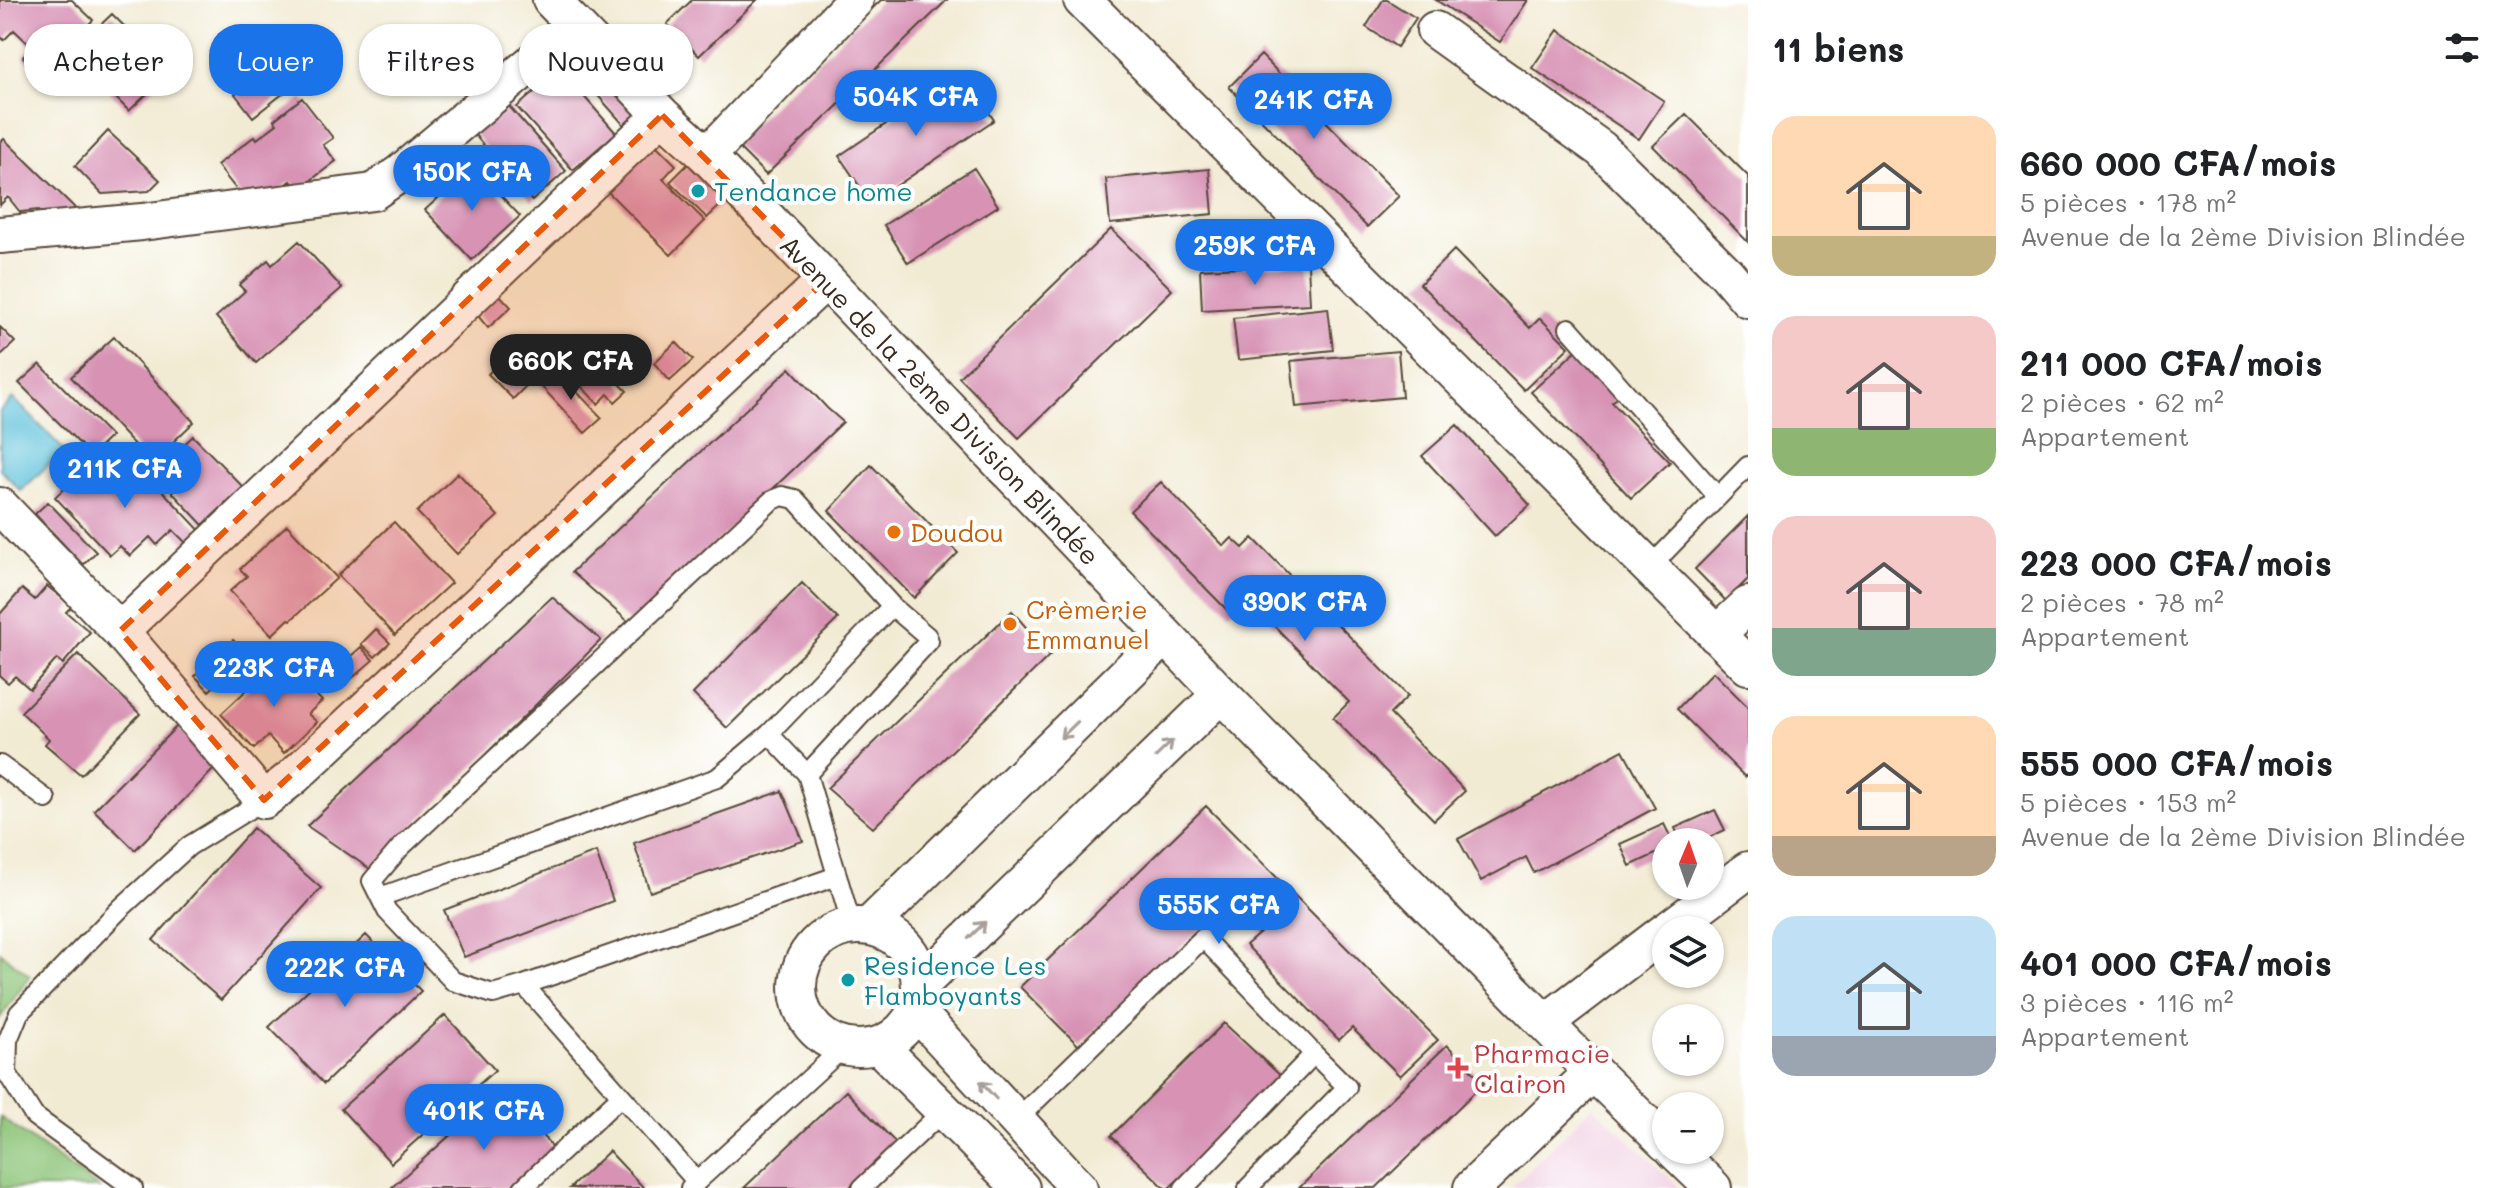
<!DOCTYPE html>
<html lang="fr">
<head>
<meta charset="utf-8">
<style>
  body { margin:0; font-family:Mali,sans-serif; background:#f2f2f2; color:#202124; height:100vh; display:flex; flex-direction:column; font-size:30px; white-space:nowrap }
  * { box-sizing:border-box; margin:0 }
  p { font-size:26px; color:#757577 }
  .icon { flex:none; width:44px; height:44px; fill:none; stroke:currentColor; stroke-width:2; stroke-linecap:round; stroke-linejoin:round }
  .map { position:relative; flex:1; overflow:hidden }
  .panel { display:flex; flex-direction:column; background:#fff; width:760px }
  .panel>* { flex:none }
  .top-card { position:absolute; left:24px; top:24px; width:760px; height:72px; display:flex; gap:16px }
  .needle { width:52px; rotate:2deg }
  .tools { position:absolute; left:1652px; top:828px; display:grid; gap:16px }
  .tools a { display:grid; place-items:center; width:72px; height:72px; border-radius:50%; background:#fff; box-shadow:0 2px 6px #0004; font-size:40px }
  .price { position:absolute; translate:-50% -68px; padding:0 18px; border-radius:28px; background:#1a73e8; color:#fff; font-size:26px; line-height:52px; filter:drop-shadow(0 2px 4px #0008) }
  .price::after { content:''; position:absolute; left:50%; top:48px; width:24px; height:18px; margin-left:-12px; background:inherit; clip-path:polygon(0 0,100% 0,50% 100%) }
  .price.on { background:#222; color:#fff }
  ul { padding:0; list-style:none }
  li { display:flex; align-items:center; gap:24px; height:200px; padding:0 24px }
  li span { display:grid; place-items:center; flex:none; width:224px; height:160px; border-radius:24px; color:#555 }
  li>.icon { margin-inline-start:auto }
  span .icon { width:96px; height:96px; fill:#fffc; stroke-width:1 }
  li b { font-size:34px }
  h2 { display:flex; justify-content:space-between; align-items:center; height:96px; padding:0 24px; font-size:34px }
  .tag { padding:0 28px; border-radius:32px; background:#fff; box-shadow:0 2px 6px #0004; font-size:28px; line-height:72px }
  .tag.on { background:#1a73e8; color:#fff }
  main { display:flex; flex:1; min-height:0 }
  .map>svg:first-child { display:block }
</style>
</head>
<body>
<main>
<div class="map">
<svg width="1748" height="1188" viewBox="0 0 1748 1188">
  <rect width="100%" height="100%" fill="#fff"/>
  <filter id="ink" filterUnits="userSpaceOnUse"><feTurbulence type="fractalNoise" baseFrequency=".0125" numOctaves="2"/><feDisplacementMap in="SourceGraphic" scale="16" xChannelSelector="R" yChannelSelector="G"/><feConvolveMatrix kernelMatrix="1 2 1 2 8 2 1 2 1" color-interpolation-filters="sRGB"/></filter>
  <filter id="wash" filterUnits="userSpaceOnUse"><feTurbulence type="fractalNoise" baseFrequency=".006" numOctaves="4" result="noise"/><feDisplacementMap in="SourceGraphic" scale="32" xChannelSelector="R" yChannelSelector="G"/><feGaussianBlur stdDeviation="1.8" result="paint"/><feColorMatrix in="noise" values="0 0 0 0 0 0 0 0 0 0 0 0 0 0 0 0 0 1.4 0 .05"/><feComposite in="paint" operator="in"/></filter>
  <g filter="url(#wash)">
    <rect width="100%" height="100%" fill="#f2ebd4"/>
    <path fill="#f1d0e4" d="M1593,1106L1680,1188H1511Z"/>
    <path fill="#8cc478" stroke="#64774b" stroke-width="2" d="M0,952L30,976L0,1018Z
      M0,1117L99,1188H0Z"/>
    <path fill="#5dc1da" stroke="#4c767c" stroke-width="2" d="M13,398L64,450L21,491L0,469V411Z"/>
    <g id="blocks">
      <path fill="#d792b4" d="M0,0H72L93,20L41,74L23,57L32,47L14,30L4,40L0,36Z
        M692,0H757L699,56L667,24Z
        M881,0H947L766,175L734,143Z
        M1383,0H1387L1416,18L1397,47L1366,27Z
        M1436,0H1528L1500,42Z
        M112,14L170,72L129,111L71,53Z
        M1558,30L1664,101L1639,139L1532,68Z
        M1261,55L1399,196L1367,227L1229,87Z
        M594,59L640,111L624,125L578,73Z
        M276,63L294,85L253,117L235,94Z
        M560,69L616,133L573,170L517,107Z
        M961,73L994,120L871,203L839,156Z
        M302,98L333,138L323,145L336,161L298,190L291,181L270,197L247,203L217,165L255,136L257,139L277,124L274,120Z
        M508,105L566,171L532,201L474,134Z
        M1686,114L1748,176V242L1653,146Z
        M108,131L160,180L149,191L102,194L75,166Z
        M4,139L76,209L44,216L38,210L20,212L8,197L0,205V143Z
        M652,141L676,165L663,179L705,221L671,255L604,188Z
        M688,164L725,201L707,218L670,182Z
        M473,166L520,216L472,260L425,210Z
        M974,168L998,206L908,263L884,225Z
        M1209,169L1213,214L1110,224L1106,179Z
        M1111,229L1172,290L1019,438L959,377Z
        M299,241L342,288L256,363L216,317L245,291L239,285L268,260L272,265Z
        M1454,250L1530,328L1540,318L1569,347L1524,390L1420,284Z
        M1308,264L1310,304L1202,310L1200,269Z
        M496,291L511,307L488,328L474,311Z
        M1328,308L1333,350L1238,360L1233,318Z
        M0,327L15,342L0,356Z
        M114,337L194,422L151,463L71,377Z
        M524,340L550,363L534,380L508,356Z
        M599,341L630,373L619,383L627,391L615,402L608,394L598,404L567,371Z
        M676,342L693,360L670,381L654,363Z
        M1579,348L1623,393L1612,402L1670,462L1631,498L1531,392Z
        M1398,351L1402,397L1296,407L1291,361Z
        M500,361L526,386L513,399L488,374Z
        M40,364L111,436L91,455L19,383Z
        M790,368L827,408L843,422L631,624L572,572Z
        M556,370L602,418L585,433L540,385Z
        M1457,425L1530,505L1495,536L1422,456Z
        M193,436L243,487L203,525L154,473Z
        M96,459L121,485L140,467L205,536L192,549L173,530L157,545L150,537L130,556L120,546L110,555L55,497Z
        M871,465L958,553L914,598L829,511Z
        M458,473L498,516L457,554L417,512Z
        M1161,482L1224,546L1232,538L1243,548L1253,538L1408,696L1390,714L1465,791L1434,820L1333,718L1349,702L1246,597L1230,613L1130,511Z
        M48,502L96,552L83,565L35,514Z
        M1748,516V579L1726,601L1695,569Z
        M394,522L451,583L395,635L338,575Z
        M287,525L337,578L291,620L289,619L272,635L230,591L247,576L240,569Z
        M802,583L838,619L727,728L693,694Z
        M47,586L72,606L66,612L90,632L63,664L57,659L30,689L15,676L8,683L0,676V614L22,589L35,600Z
        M552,597L601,640L370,869L307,826Z
        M1012,611L1050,655L873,828L827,788Z
        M376,629L390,643L375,657L361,644Z
        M233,640L247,655L209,691L195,676Z
        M361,647L373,660L350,680L339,667Z
        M78,654L140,714L81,775L45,744L49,739L21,712Z
        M281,658L322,701L308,714L317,722L284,753L268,736L254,749L221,714Z
        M1713,672L1748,707V774L1745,777L1677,709Z
        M177,726L217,766L135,850L94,810Z
        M1623,750L1655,808L1534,873L1526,857L1481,881L1458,839Z
        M782,791L803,841L650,892L634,843Z
        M1206,806L1438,1040L1400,1076L1352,1028L1339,1040L1246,945L1261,932L1230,900L1079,1046L1020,987Z
        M1715,810L1725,830L1699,842H1681L1675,828Z
        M1664,824L1673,842H1666V849L1630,866L1620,844Z
        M253,828L321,888L221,1000L153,940Z
        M596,852L613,901L464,957L444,910Z
        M366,935L421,991L324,1084L269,1027Z
        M445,1015L495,1070L391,1163L341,1109Z
        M1224,1023L1285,1080L1169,1188H1165L1111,1136Z
        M1447,1045L1484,1083L1376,1188H1299Z
        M501,1090L557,1152L517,1188H391Z
        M846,1091L896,1143L849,1188H744Z
        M609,1151L644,1188H570Z"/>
    </g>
  </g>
  <g filter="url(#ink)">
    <use href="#blocks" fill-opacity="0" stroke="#564739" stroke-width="2"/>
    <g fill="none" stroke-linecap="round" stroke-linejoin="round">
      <defs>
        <path id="service" d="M1569,328L1718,497
          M1649,568L1748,466
          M0,765L46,799
          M807,774L929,641L927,636L892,606L795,499L782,496L771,501L400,848L372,881L387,911L453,981L493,994L524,985L837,876
          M380,897L717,778L769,734
          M852,926L807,774L769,734L892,606
          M524,985L697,1182
          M1016,1120L1203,938L1314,1054L1184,1188
          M133,1188L34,1116L7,1073L8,1040L19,1013L121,908L189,846L264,800
          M523,1188L621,1096
          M690,1188L844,1047
          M862,1188L943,1111
          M1248,1188L1347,1087L1314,1054"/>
        <path id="minor" d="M551,0L662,115L707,156L763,214L1221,694L1593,1072L1666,1143
          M1082,0L1748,666
          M1435,30L1601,149L1726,273L1748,299
          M707,156L855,0
          M0,235L142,222L373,192L399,174L576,26
          M0,506L120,631L264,800L293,777L826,280
          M120,631L662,115
          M1716,635L1748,605
          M798 987a61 61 0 1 1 122 0a61 61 0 1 1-122 0Z
          M869,926L1165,636
          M1668,930L1748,870
          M921,984L1221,694
          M916,1011L1079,1188
          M1545,1023L1666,931
          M878,1045L1021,1188
          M1674,1150L1713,1188
          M1472,1188L1593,1072"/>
      </defs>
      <use href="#service" stroke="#564739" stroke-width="22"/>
      <use href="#minor" stroke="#564739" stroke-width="40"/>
      <use href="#service" stroke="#fff" stroke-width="18"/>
      <use href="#minor" stroke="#fff" stroke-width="36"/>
    </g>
    <defs><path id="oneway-shaft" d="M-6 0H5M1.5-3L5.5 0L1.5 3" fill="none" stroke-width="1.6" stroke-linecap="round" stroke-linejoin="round" transform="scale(2)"/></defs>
    <g stroke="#a79f9a">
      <use href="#oneway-shaft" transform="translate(1069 730) rotate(136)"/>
      <use href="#oneway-shaft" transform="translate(1164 749) rotate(-44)"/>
      <use href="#oneway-shaft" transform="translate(977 930) rotate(-44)"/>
      <use href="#oneway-shaft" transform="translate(988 1090) rotate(-133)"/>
    </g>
  </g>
  <path fill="#e8590c" fill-opacity="0.2" stroke="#e8590c" stroke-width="6" stroke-dasharray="16 10" stroke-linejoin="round" d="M662,115L826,280L264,800L120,631Z"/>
  <g fill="#0f9aa8" stroke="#fff" stroke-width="3">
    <circle cx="698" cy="191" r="8"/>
    <circle cx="848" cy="980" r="8"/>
  </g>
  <g fill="#e8710a" stroke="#fff" stroke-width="3">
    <circle cx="894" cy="532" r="8"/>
    <circle cx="1010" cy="624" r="8"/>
  </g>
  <path fill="#e0444e" stroke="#fff" stroke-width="3" d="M1454 1056h8v8h8v8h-8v8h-8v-8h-8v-8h8z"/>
  <g text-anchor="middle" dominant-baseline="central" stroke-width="8" stroke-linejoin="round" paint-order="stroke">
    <g font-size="26" fill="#0d838f" stroke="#fff" text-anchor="start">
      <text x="714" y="191">Tendance home</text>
      <text x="864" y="965">Residence Les<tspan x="864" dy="30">Flamboyants</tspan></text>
    </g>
    <g font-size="26" fill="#3b2a1e" stroke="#fff">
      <text transform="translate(940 400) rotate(46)">Avenue de la 2ème Division Blindée</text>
    </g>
    <g font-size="26" fill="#c56008" stroke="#fff" text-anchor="start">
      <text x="910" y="532">Doudou</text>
      <text x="1026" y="609">Crèmerie<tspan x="1026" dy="30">Emmanuel</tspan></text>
    </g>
    <g font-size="26" fill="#be3a42" stroke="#fff" text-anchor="start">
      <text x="1474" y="1053">Pharmacie<tspan x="1474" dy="30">Clairon</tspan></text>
    </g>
  </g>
</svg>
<div class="tools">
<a><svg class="needle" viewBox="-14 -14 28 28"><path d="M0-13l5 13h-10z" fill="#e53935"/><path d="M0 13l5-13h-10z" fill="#757577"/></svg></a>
<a><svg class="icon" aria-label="layers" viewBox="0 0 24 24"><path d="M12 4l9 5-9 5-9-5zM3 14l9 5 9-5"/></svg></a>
<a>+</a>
<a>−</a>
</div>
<b class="price" style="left:916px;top:138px">504K CFA</b>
<b class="price" style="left:1314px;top:141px">241K CFA</b>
<b class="price" style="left:472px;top:213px">150K CFA</b>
<b class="price" style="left:1255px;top:287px">259K CFA</b>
<b class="price on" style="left:571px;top:402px">660K CFA</b>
<b class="price" style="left:125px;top:510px">211K CFA</b>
<b class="price" style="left:1305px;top:643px">390K CFA</b>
<b class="price" style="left:274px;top:709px">223K CFA</b>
<b class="price" style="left:1219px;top:946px">555K CFA</b>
<b class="price" style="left:345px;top:1009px">222K CFA</b>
<b class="price" style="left:484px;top:1152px">401K CFA</b>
<div class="top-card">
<a class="tag">Acheter</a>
<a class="tag on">Louer</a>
<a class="tag">Filtres</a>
<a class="tag">Nouveau</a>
</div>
</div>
<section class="panel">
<h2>11 biens<svg class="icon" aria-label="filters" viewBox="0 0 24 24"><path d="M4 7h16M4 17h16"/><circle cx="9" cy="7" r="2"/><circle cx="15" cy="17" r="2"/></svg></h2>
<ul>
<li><span style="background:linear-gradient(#ffd9b3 75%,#c2b280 0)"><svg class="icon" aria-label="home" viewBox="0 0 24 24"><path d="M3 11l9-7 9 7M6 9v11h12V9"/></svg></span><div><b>660 000 CFA/mois</b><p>5 pièces · 178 m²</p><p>Avenue de la 2ème Division Blindée</p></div></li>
<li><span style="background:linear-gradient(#f6c9c9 70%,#8fb573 0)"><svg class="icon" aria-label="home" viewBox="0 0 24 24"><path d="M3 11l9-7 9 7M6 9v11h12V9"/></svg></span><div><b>211 000 CFA/mois</b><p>2 pièces · 62 m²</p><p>Appartement</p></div></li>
<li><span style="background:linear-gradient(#f6c9c9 70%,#7fa58c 0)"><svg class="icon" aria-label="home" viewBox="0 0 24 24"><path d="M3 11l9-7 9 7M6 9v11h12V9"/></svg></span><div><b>223 000 CFA/mois</b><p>2 pièces · 78 m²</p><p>Appartement</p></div></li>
<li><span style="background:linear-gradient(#ffd9b3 75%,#b9a48a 0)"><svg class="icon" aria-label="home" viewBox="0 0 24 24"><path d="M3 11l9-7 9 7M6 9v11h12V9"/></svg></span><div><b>555 000 CFA/mois</b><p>5 pièces · 153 m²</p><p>Avenue de la 2ème Division Blindée</p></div></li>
<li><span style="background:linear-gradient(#bfe0f5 75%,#9aa5b1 0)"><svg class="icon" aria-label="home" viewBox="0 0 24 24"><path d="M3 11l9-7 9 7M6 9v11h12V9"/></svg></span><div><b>401 000 CFA/mois</b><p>3 pièces · 116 m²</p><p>Appartement</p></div></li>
</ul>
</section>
</main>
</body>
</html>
